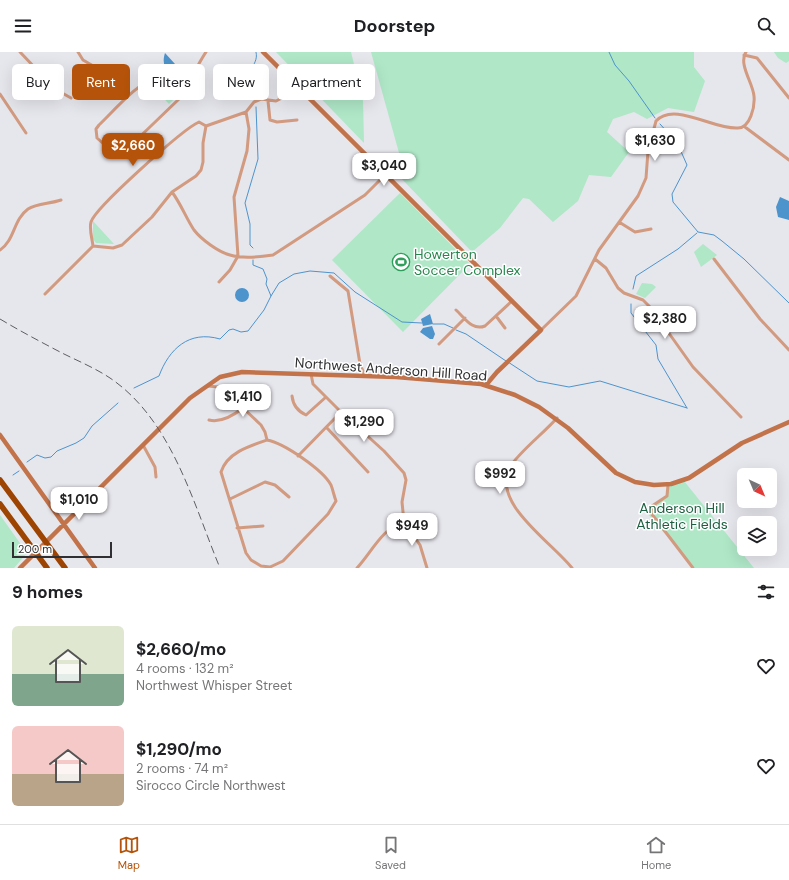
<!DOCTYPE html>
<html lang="en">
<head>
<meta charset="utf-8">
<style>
  body { margin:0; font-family:"DM Sans",sans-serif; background:#f2f2f2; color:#202124; height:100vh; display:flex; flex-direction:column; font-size:15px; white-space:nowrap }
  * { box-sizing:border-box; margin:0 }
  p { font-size:13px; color:#757577 }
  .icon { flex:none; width:22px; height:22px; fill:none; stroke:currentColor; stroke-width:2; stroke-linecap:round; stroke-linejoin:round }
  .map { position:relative; height:516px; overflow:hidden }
  .details { display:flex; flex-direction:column; background:#fff; flex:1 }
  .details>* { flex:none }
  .banner { position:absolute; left:12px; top:12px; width:400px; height:36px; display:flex; gap:8px }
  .needle { width:26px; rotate:136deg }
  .buttons { position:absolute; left:737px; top:416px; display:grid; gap:8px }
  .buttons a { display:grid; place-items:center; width:40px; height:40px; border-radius:6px; background:#fff; box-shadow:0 4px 16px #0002; font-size:20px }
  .scale { position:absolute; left:12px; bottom:10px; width:100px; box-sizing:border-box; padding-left:4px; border:2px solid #303032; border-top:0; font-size:11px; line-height:14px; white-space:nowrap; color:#303032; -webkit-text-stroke:3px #fff; paint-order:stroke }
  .price { position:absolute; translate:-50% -34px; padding:0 9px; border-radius:8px; background:#fff; color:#222; font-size:13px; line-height:26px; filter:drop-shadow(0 1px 2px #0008) }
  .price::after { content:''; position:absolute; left:50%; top:24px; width:12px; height:9px; margin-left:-6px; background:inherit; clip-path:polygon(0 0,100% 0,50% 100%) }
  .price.selected { background:#b45309; color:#fff }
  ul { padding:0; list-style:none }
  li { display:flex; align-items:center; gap:12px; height:100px; padding:0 12px }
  li span { display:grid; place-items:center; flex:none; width:112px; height:80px; border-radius:6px; color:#555 }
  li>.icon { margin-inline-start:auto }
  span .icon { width:48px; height:48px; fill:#fffc; stroke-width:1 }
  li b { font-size:17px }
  h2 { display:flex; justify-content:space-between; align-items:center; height:48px; padding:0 12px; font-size:17px }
  .chip { padding:0 14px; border-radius:6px; background:#fff; box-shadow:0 4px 16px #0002; font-size:14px; line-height:36px }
  .chip.selected { background:#b45309; color:#fff }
  header { display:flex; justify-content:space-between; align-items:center; height:52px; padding:0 12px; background:#fff; font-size:18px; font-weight:700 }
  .menu { display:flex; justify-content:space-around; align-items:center; height:56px; border-top:1px solid #e0e0e0; background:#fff; font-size:11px; color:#757577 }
  .menu a { display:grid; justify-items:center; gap:2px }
  .menu .selected { color:#b45309 }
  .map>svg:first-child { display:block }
</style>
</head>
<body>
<header><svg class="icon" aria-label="menu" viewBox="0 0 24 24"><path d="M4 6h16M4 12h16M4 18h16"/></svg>Doorstep<svg class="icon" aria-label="search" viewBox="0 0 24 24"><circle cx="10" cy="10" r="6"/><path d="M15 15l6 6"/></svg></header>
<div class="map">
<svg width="789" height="516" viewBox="0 0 789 516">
  <rect width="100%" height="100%" fill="#e6e6ed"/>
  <path fill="#afe7c7" d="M276,0H351L363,49L364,91Z
    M371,0H694V15L705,29L694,60L668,56L647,67L634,60L613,67L607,80L629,100L611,125L589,123L578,149L553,170L529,147L523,146L500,176L472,200L398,123L401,108Z
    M774,0H789V9L786,11L778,6Z
    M156,31L175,41V46L169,52L150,32Z
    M400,141L470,212L403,280L332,208Z
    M93,169L114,192L96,191L93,187Z
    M703,192L717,203L701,215L694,200Z
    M642,231L652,232L656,235L645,246L636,242Z
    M684,429L754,516H695L646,460L666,445L668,433Z
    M0,463L27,501L14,516H0Z"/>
  <path fill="#4d94cc" d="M165,1L185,23L182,29C170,21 160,17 165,1Z
    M780,145L789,149V168L778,165L776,155Z
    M235 243a7 7 0 1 1 14 0a7 7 0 1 1-14 0Z
    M430,262L433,272L423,274L421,267Z
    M432,274L435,282L433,287H430L420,280L423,276Z"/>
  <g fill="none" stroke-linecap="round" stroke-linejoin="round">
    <path stroke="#4d94cc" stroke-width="1" d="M609,0L615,13L629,29L655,66
      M254,44C253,36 251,27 252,18C253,12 258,8 256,0
      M660,72L669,82L675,86L687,113L672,142L673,150L698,180L714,183L722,189L744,207L789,251
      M253,196L250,193V172L245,151L258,107L256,55
      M633,237L636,224L678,197L697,181
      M271,244L279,231L294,222L310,219L334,221L355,240L402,270L422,271
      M631,252V261L656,293L658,307L687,356
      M433,272H444L453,276
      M456,278L466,282L506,309
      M508,310L537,329L569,335L600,329L687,356
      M134,336L159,324C169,297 189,278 220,287L229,278L233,277L241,280L248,279L264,258L271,244L266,232L267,227L263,217L253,213V208
      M27,410L37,403L45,406L51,405L57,399L76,391L84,386L92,374L118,351
      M13,423L19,419"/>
    <path stroke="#d29a7f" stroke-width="3" d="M20,0L55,37L71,46
      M78,0L83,8L95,15
      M744,3L757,6L789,46
      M0,42L26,81
      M182,42C174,37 164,28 154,28C141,27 110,63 99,73L96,77L97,86L115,102L120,101L126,98L179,47C189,32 196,15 206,0
      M268,49L270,68L277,70L297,68
      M745,75L789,108
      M172,140C181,152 186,166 194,178C201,187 218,200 230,203C243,207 260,205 273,203L365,143L386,122
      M619,170L635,180L651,177
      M93,194C92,186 89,177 91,170C95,156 183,77 199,70L206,74
      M0,198C15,188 13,168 28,157C37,151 50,152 61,148
      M595,207L606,216L618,236L624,241L643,248L651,256L693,315L741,365
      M714,207L760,267L789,298
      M330,224L348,239L360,312L365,324
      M219,230L230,218L238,204L234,145L247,99L249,77L246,60
      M45,242L93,194L113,196L122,193L152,165L172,140L196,124L201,118L203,110V91L206,74L246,60L254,50L261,47L276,49L282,46L296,32
      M456,258C465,266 472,279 485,274L512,249
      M496,264L505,276
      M541,278L576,244L599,198L638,144L646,126L648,99L656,69C674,49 714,78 738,76C750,76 755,55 754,44C753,31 738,12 746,0
      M439,292L465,266
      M311,322L313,332L341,360L384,399L404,421L406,428L402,450L404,470L420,493L427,516
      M208,334L218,335L243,356L261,373L265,380L267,388
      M292,344C293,353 297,359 306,363L326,345
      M557,366C545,380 518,401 510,415C490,451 553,491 572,516
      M209,368C221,371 234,363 243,356
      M327,376L368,420
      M267,388C284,391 323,418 331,433C333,438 334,444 336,449L328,462L283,509L270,515L261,514L251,508L246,501L221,420C227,401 249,394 267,388Z
      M143,393L155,415L156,425
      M298,404L341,360
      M668,433L667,444L652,454L651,461L693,516
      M230,447L265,430L275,433L289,445
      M237,476L263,474
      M357,516C371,501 383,475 404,470"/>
    <path stroke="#c3734a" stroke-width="4.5" d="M263,0L541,278L497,320L486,333
      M0,383L95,516
      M20,516L190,346L220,325L242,320L396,325L481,332L515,343L539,355L568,376L616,421L635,430L654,433L671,432L689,426L742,391L789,370"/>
    <path stroke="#9e4402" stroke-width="5.5" d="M0,428L65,516
      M0,452L47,516"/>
    <path stroke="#5e5e62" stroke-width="1" stroke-dasharray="8 4" stroke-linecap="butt" d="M0,267C20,279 41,290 62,301C78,309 95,316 110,326C172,368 193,451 220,516"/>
  </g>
  <defs>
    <symbol id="stadium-ring" viewBox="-11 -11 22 22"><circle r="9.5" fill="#fff" stroke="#2e9e5b" stroke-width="1.5"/><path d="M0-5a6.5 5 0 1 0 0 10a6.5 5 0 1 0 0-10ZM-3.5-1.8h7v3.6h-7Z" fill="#2e9e5b"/></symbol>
  </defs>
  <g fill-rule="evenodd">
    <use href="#stadium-ring" x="391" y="200" width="20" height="20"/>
  </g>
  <g text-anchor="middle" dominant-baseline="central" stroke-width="3" stroke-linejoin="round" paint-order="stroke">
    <g font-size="14" fill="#27864d" stroke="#fff" text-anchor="start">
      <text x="414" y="202">Howerton<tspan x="414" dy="16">Soccer Complex</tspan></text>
    </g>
    <g font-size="14" fill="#303032" stroke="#fff">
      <text transform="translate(391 317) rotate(4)">Northwest Anderson Hill Road</text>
    </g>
    <g font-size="14" fill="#1d6041" stroke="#fff">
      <text x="682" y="456">Anderson Hill<tspan x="682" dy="16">Athletic Fields</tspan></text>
    </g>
  </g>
</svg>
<div class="buttons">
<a><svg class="needle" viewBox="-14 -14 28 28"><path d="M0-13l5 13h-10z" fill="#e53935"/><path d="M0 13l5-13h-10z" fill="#757577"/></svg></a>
<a><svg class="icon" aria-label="layers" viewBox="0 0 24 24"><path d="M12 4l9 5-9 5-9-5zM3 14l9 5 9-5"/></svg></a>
</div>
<div class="scale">200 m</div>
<b class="price" style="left:655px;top:110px">$1,630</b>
<b class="price selected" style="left:133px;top:115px">$2,660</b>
<b class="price" style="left:384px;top:135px">$3,040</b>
<b class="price" style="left:665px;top:288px">$2,380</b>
<b class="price" style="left:243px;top:366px">$1,410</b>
<b class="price" style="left:364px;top:391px">$1,290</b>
<b class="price" style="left:500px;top:443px">$992</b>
<b class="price" style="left:79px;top:469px">$1,010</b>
<b class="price" style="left:412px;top:495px">$949</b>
<div class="banner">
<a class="chip">Buy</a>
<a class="chip selected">Rent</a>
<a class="chip">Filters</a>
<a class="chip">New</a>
<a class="chip">Apartment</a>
</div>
</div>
<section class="details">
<h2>9 homes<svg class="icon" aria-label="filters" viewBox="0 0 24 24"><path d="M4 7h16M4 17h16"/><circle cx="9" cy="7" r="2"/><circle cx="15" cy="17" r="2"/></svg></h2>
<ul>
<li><span style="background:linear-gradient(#dfe7d0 60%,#7fa58c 0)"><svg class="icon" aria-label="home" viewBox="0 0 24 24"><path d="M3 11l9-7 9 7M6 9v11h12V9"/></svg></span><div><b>$2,660/mo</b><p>4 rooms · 132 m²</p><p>Northwest Whisper Street</p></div><svg class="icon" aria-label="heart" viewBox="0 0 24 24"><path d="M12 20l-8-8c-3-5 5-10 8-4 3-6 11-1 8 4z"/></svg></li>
<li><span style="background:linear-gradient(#f6c9c9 60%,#b9a48a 0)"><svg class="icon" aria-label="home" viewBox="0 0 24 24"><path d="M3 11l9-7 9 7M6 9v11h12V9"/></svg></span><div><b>$1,290/mo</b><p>2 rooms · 74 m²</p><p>Sirocco Circle Northwest</p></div><svg class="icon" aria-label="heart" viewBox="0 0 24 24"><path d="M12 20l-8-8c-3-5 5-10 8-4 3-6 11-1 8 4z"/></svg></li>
</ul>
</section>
<nav class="menu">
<a class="selected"><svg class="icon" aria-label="map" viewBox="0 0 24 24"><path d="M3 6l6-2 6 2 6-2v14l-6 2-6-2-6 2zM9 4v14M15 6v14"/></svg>Map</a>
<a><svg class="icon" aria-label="saved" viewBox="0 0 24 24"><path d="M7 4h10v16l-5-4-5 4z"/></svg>Saved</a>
<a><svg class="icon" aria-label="home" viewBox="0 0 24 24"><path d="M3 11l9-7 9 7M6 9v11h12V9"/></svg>Home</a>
</nav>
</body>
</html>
